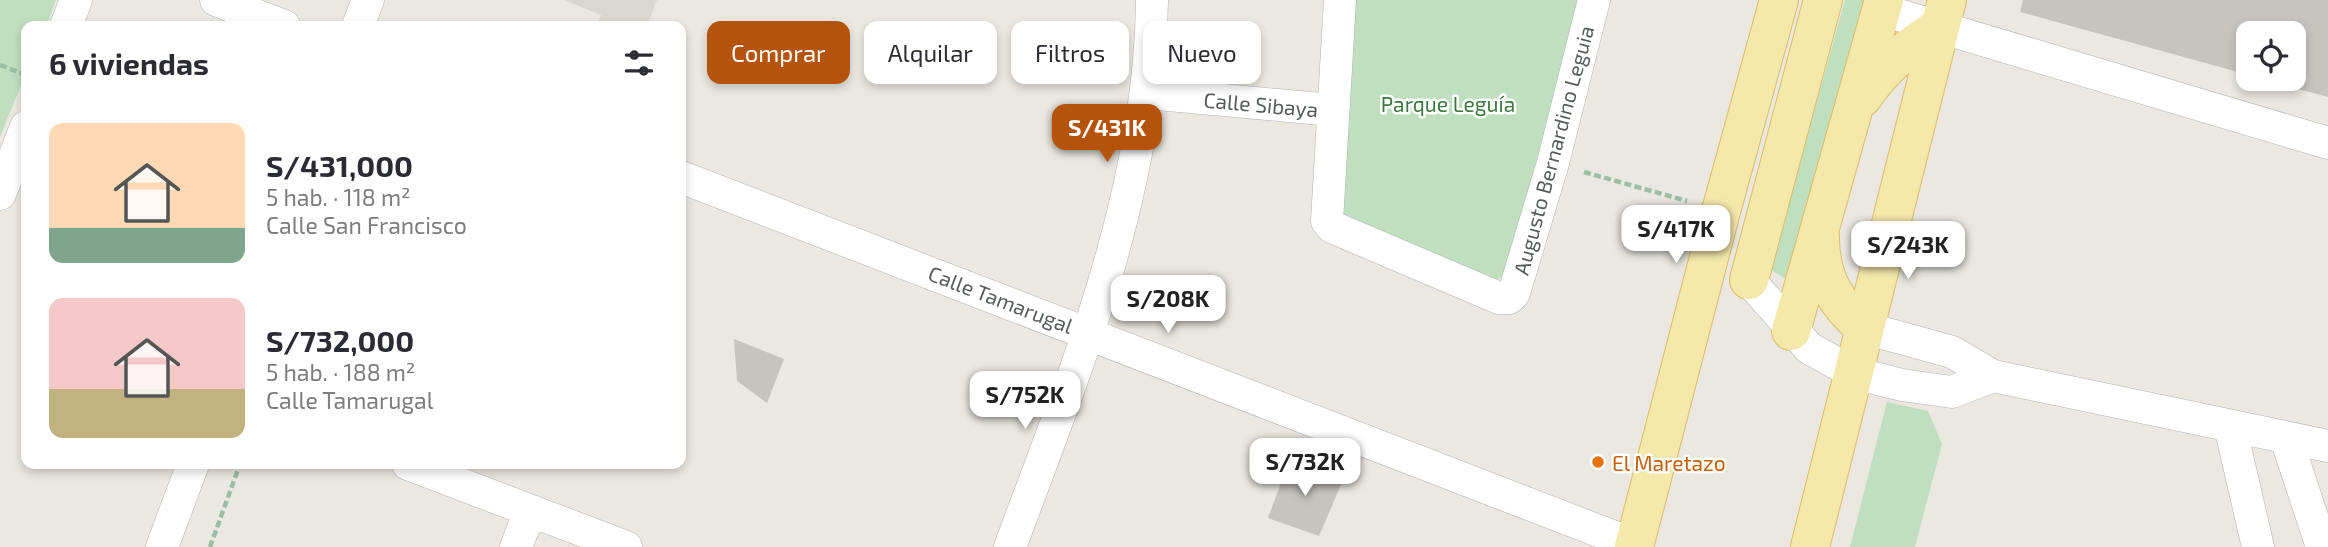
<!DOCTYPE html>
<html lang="es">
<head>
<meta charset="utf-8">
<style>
  body { margin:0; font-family:"Exo 2",sans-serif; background:#f7f7f7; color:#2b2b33; height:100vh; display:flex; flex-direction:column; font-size:26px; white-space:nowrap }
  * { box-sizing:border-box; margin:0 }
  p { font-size:23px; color:#7c7c81 }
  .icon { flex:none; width:38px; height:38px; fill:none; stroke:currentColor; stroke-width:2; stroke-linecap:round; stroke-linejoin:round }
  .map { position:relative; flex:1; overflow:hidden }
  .sheet { position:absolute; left:21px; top:21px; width:665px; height:448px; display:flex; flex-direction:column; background:#fff; border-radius:14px; box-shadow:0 4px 10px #0003 }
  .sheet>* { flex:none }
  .banner { position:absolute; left:707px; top:21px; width:665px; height:63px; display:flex; gap:14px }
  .controls { position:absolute; left:2236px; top:21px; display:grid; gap:14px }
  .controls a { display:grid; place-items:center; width:70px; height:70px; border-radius:14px; background:#fff; box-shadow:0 4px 10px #0003; font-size:35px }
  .price { position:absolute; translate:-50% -60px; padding:0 16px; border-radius:14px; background:#fff; color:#222; font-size:23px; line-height:46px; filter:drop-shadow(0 2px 4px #0008) }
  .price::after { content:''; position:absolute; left:50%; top:42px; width:21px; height:16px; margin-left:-10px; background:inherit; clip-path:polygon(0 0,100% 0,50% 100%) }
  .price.on { background:#b45309; color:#fff }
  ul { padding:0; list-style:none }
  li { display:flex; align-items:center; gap:21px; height:175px; padding:0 28px }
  li span { display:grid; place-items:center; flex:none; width:196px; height:140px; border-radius:14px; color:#555 }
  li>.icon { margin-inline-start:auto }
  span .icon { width:84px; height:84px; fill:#fffc; stroke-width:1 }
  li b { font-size:30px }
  h2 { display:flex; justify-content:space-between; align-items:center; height:84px; padding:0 28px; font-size:30px }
  .chip { padding:0 24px; border-radius:14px; background:#fff; box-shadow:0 4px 10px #0003; font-size:24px; line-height:63px }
  .chip.on { background:#b45309; color:#fff }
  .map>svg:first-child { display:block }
</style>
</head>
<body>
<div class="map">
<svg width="2328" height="547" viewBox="0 0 2328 547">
  <rect width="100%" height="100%" fill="#eae8e0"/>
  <path fill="#dad7ce" d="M564,0H657L647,26H597L601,15Z"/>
  <path fill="#bfdfbf" d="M0,0H56L46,26H26V73L0,137Z
    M1354,0H1583L1509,272L1496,280L1336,215Z
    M1845,0H1866L1787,280L1770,269Z
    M1887,402L1928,411L1942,444L1915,547H1850Z"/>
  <path fill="#c7c4bf" d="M2023,0H2328V97L2264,80L2294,79V33H2249V75L2020,12Z
    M734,339L784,359L767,403L737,381Z
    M1289,461L1343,480L1319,536L1268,518Z"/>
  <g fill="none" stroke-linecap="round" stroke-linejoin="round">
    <defs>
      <path id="minor" d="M216,0L284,26
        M1340,0L1327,221L1332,227L1499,298H1509L1514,293L1553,163L1594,0
        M1882,10L2328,143
        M66,26L76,0
        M358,26L368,0
        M1147,93L1332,110
        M681,177L1635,545
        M0,194L26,127
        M1749,280L1809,348L1854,373L1902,385L1952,392L1993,376
        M1865,328L1952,352L1993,376L2328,446
        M2230,426L2258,547
        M2286,438L2322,547
        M408,464L626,547
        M162,547L193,464
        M516,547L530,511
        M1010,547C1076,369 1150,193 1152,0"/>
      <path id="major" d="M1863,97C1883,66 1909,47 1939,27
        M1820,237C1820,277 1835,304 1865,328
        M1749,280L1823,0
        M1791,331L1884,0
        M1634,547L1721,211L1779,0
        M1810,547L1947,0"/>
    </defs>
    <use href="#minor" stroke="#b1b3b6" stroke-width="33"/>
    <use href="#major" stroke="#dfbc64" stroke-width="40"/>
    <path stroke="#9abfa4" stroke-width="4.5" stroke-dasharray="7 3.5" stroke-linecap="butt" d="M0,65L26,75
      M1584,172L1687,201
      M210,547L240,464"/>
    <use href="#minor" stroke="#fff" stroke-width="32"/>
    <use href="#major" stroke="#f4e8ab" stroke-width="38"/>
  </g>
  <circle fill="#e8710a" stroke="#fff" stroke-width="2.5" cx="1598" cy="462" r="7"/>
  <g text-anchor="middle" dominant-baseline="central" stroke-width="5" stroke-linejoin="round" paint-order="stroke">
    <g font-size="21" fill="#3d7a3f" stroke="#fff">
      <text x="1448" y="103">Parque Leguía</text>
    </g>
    <g font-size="21" fill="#595c5f" stroke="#fff">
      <text transform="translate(1261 104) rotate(5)">Calle Sibaya</text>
      <text transform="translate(1553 150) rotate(-75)">Augusto Bernardino Leguia</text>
      <text transform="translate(1001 299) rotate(21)">Calle Tamarugal</text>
    </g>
    <g font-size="21" fill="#c56008" stroke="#fff" text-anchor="start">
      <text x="1612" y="462">El Maretazo</text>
    </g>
  </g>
</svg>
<div class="controls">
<a><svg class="icon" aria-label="locate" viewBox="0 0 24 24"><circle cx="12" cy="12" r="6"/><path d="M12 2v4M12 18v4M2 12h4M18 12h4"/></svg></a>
</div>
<b class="price on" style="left:1107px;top:164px">S/431K</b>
<b class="price" style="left:1676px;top:265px">S/417K</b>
<b class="price" style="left:1908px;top:281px">S/243K</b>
<b class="price" style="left:1168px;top:335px">S/208K</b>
<b class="price" style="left:1025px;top:431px">S/752K</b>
<b class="price" style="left:1305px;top:498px">S/732K</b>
<div class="banner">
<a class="chip on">Comprar</a>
<a class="chip">Alquilar</a>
<a class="chip">Filtros</a>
<a class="chip">Nuevo</a>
</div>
<section class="sheet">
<h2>6 viviendas<svg class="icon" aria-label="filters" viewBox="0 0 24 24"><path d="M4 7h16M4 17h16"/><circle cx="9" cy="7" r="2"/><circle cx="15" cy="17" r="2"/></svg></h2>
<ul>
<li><span style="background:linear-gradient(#ffd9b3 75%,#7fa58c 0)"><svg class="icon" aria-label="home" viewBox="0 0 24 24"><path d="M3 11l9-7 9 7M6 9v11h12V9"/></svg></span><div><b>S/431,000</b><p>5 hab. · 118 m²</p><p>Calle San Francisco</p></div></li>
<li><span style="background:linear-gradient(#f6c9c9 65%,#c2b280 0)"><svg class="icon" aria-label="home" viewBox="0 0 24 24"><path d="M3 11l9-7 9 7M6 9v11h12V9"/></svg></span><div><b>S/732,000</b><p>5 hab. · 188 m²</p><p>Calle Tamarugal</p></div></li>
</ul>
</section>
</div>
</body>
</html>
